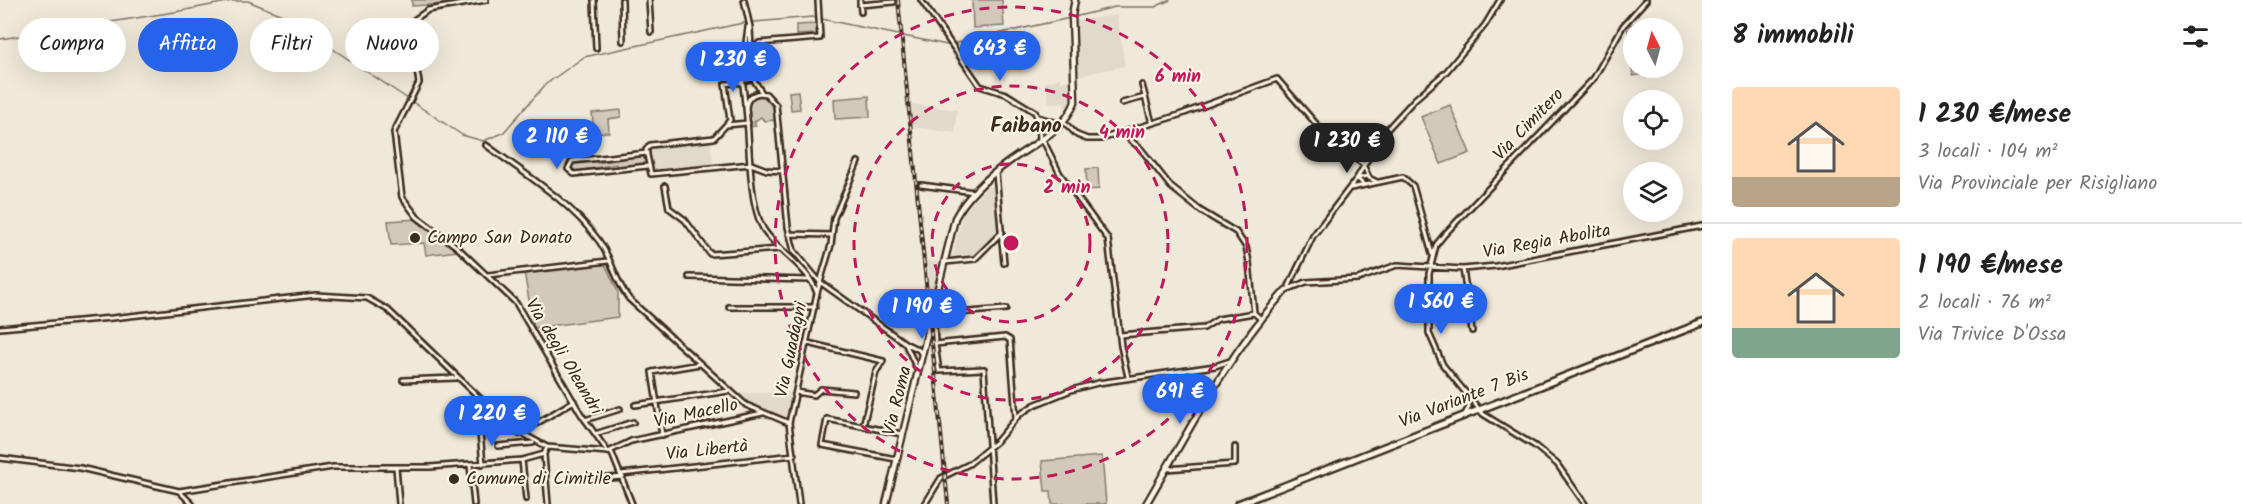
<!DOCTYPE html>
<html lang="it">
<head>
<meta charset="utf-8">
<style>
  body { margin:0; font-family:Kalam,sans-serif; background:#f6f6f6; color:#222; height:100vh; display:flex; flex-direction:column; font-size:22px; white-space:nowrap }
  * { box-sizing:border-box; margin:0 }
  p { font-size:20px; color:#767676 }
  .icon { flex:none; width:33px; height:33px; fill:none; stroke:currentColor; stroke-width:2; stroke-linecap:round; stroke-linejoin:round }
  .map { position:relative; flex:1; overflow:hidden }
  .drawer { display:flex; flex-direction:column; background:#fff; width:540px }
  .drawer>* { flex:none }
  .banner { position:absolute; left:18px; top:18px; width:570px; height:54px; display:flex; gap:12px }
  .needle { width:39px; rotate:354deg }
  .controls { position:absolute; left:1623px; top:18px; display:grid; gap:12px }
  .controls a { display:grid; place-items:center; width:60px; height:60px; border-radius:50%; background:#fff; box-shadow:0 6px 24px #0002; font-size:30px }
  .price { position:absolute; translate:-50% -51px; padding:0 14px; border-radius:21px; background:#2563eb; color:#fff; font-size:20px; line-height:39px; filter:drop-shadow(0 2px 3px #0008) }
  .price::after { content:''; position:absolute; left:50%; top:36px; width:18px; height:14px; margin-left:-9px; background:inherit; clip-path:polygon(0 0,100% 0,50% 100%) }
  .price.current { background:#222; color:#fff }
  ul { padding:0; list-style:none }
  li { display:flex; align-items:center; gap:18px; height:150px; padding:0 30px }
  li+li { border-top:2px solid #e0e0e0 }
  li span { display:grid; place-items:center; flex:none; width:168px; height:120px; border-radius:6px; color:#555 }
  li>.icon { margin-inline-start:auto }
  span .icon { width:72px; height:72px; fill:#fffc; stroke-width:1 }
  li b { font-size:26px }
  h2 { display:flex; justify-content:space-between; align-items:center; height:72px; padding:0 30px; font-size:26px }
  .pill { padding:0 21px; border-radius:27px; background:#fff; box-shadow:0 6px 24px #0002; font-size:21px; line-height:54px }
  .pill.current { background:#2563eb; color:#fff }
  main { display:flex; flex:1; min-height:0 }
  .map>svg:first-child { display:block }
</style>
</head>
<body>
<main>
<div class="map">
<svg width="1702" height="504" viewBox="0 0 1702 504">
  <rect width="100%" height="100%" fill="#f0e9d9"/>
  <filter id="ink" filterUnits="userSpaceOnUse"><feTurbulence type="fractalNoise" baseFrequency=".0167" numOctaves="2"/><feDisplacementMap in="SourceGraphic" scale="12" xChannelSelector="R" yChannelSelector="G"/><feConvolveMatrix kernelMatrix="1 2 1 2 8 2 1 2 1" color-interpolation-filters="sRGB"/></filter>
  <g filter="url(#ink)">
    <path fill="#e1d9c9" d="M1117,15L1125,66L1077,76L1074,21Z
      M1060,78L1061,82L1073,79L1074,93L1066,113L1064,102L1049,103L1045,83Z
      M911,104L957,110L955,133L913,127Z
      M710,140L713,164L651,170L649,150L652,146Z
      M988,186L993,188L999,235L972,259L951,260L963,214Z
      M927,260L942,264L935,293L930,291Z
      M733,393H793L790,415L781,417L761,410Z"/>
    <path fill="#d2c9ba" stroke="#867a6c" stroke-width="1.5" d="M412,0H460V3L412,6Z
      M972,0H1002L1004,26L973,28Z
      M1653,22L1654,28H1634V68H1659V72L1633,76L1627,25Z
      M816,24L817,34L796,35V25Z
      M798,91L800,109L791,110L789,92Z
      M757,95L767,96L774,104L776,120L764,121L761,117L754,122L756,126L749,127V103Z
      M869,96L870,117L835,119L834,99Z
      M1450,105L1470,153L1441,164L1421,117Z
      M621,110V117L608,119L609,132L594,133L592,113Z
      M645,155L646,165L617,168L616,164L573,172L570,169L574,163L597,161V163Z
      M1098,168L1099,189L1087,190L1086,169Z
      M417,219L419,223L458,251L426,255L424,243L391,245L388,221Z
      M605,264L618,292V317L534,328L524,272Z
      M1102,456L1106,504H1052L1051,491H1045L1042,461Z"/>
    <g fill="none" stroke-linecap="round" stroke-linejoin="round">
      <path stroke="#7e7163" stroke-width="1.5" d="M1074,17L1115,7H1155L1170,0
        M0,39L175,12L232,1H248L282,15L462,135L483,141L503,133L546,84L584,57L743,23L812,17L947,45L1070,18"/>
      <defs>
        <path id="street" d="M486,0L428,10L414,20L411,34L419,83L394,132L402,197L417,217L457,247L516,303L581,414L608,452
          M594,0L596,48
          M622,0L623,41
          M649,0L651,32
          M744,0L750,27L752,73
          M860,0L861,12
          M921,0L980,86L1006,94L1035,112L1039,123L1040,140
          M860,5L894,2
          M742 75a5 5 0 1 1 10 0a5 5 0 1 1-10 0Z
          M742,74L748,27
          M752,75L759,72L755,49L759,43L820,38L818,0
          M742,76L745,104
          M752,77L762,93
          M1142,85L1152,123
          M1122,103L1145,97
          M1038,117L1061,124
          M1063,121L1077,135L1087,139H1101L1179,115L1277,79L1332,142L1363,164L1369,178L1377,182
          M748,123L726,125L714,138L650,145L646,150L651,174L751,164L767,170L782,171
          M726,125L730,120L725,84L743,82
          M1122,133L1141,149L1171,187L1201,211L1236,232L1246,247L1249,262L1254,313
          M1043,140L1060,174L1108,239L1121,346L1128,377
          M486,145C525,174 570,201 599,241C612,259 615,281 629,299L746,405L789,423
          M647,153L572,161L568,169L574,174L648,166
          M996,173L1004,263
          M921,185L974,192
          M1364,185L1357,178L1368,176
          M665,186L669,208L685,220L710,254L780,249
          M1351,188L1403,177L1413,186L1432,254
          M789,234L832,235
          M945,262L975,259L1002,232
          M1463,269L1472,331
          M488,275L608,261
          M689,277L810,280
          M1289,286L1313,236L1357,178L1381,136L1415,99L1446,72L1485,25L1500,0
          M1286,290L1306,282L1358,279L1397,265L1463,269L1496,266L1702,226
          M817,293C807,265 780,254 764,230C748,205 750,140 746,108C747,97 755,91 766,94L776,105L788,227L794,251L820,282L905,343L919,350L922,355
          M729,307H815
          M933,315L1006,309
          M932,317L934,319L935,344L1005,337L1010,340L1016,418
          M0,328L112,318L316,295L367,298L388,310L509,426L547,447L608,452L631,441L763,413
          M1120,335L1204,328L1218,319L1254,313L1261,319
          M808,343L883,361L876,372L863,426
          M935,344L939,371L984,369L993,504
          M906,345L917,369
          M403,380L456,378
          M796,392L814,395L821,389L854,392
          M635,405L729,391
          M1465,414L1469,407L1468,398
          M585,420L620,409
          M789,423L817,293L831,245L834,218L858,162
          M789,423L799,504
          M480,433L483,464
          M519,434L574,401
          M595,434L633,422
          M662,435L652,372L700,364
          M498,446L533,443
          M611,451L632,504
          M544,455L548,504
          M0,458L80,468L179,491L192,504
          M896,459L822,445L827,419L902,434
          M522,460L526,499
          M470,465L474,504
          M396,467L399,504
          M1166,469L1235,464V447
          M621,474L794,455
          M595,479L623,477
          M179,491L333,467H430L522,460L544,454L547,447
          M925,504L941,478L969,464L997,441L1019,415L1034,405L1071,390L1098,383L1215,366L1230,361
          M1585,504L1557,464L1535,446L1483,414L1443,365L1429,333V274L1436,245L1444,235L1594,78L1623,26L1646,0"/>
        <path id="secondary" d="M886,504L955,218C967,196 989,176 1010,161C1033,144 1064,131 1075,102L1072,15L1075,0
          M1146,504C1188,432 1229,352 1286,290"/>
        <path id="primary" d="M1238,504L1702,323"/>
      </defs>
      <use href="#street" stroke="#3b2a1e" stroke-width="8"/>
      <use href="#secondary" stroke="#3b2a1e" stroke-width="9"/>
      <use href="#primary" stroke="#3b2a1e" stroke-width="10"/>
      <use href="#street" stroke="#fcf5e5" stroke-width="3"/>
      <use href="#secondary" stroke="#fcf5e5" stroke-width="4.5"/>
      <use href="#primary" stroke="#fcf5e5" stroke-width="5"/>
      <defs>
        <path id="rail" d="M898,0L948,504"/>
      </defs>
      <use href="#rail" stroke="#3b2a1e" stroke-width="4"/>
      <use href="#rail" stroke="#fcf5e5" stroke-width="1.5" stroke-dasharray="4.5" stroke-linecap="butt"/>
    </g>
  </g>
  <g fill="none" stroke="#c2185b" stroke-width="3" stroke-dasharray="10 8">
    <circle cx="1011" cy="243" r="79"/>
    <circle cx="1011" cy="243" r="157"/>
    <circle cx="1011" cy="243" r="236"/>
  </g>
  <g fill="#3b2a1e" stroke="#fcf5e5" stroke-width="2">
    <circle cx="415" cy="238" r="6"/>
    <circle cx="454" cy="479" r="6"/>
  </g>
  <g text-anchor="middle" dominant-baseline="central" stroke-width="4.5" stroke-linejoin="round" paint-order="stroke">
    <g font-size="18" fill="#3b2a1e" stroke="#fcf5e5">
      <text transform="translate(1529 125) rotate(-46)">Via Cimitero</text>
      <text transform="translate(1547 242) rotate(-10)">Via Regia Abolita</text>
      <text transform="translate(792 350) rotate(-78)">Via Guadagni</text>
      <text transform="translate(563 357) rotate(59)">Via degli Oleandri</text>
      <text transform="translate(1464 399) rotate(-21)">Via Variante 7 Bis</text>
      <text transform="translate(898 401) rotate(-76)">Via Roma</text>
      <text transform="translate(696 414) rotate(-12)">Via Macello</text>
      <text transform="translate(707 451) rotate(-6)">Via Libertà</text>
    </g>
    <g font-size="18" fill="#3b2a1e" stroke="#fcf5e5" text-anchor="start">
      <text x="427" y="238">Campo San Donato</text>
      <text x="466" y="479">Comune di Cimitile</text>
    </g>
    <g font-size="21" font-weight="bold" fill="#3b2a1e" stroke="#fcf5e5">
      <text x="1026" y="126">Faibano</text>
    </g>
  </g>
  <circle cx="1011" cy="243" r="9" fill="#c2185b" stroke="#fcf5e5" stroke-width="3"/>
  <g font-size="18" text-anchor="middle" font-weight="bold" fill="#c2185b" stroke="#fcf5e5" stroke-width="4.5" stroke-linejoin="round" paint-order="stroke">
    <text x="1178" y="82">6 min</text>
    <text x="1122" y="138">4 min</text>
    <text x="1067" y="193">2 min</text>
  </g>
</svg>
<div class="controls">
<a><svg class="needle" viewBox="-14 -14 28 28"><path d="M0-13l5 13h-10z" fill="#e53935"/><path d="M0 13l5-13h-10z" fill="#767676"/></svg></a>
<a><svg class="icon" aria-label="locate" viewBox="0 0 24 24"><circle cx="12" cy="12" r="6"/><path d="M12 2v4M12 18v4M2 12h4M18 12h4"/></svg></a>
<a><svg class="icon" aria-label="layers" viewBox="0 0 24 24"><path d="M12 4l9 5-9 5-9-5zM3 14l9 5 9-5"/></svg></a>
</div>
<b class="price" style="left:1000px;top:82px">643 €</b>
<b class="price" style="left:733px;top:93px">1 230 €</b>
<b class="price" style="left:557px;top:170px">2 110 €</b>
<b class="price current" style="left:1347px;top:174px">1 230 €</b>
<b class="price" style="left:1441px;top:335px">1 560 €</b>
<b class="price" style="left:922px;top:340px">1 190 €</b>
<b class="price" style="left:1180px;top:425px">691 €</b>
<b class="price" style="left:492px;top:447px">1 220 €</b>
<div class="banner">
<a class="pill">Compra</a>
<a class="pill current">Affitta</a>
<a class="pill">Filtri</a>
<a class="pill">Nuovo</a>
</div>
</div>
<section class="drawer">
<h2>8 immobili<svg class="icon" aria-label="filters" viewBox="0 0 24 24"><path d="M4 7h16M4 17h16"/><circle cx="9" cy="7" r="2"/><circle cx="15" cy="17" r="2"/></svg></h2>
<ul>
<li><span style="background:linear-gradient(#ffd9b3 75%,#b9a48a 0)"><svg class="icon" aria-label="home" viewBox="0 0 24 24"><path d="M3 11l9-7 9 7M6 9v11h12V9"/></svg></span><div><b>1 230 €/mese</b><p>3 locali · 104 m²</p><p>Via Provinciale per Risigliano</p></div></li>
<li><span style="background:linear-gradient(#ffd9b3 75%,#7fa58c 0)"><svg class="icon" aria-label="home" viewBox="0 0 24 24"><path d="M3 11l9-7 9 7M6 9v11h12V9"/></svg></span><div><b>1 190 €/mese</b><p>2 locali · 76 m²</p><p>Via Trivice D'Ossa</p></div></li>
</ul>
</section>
</main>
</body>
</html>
